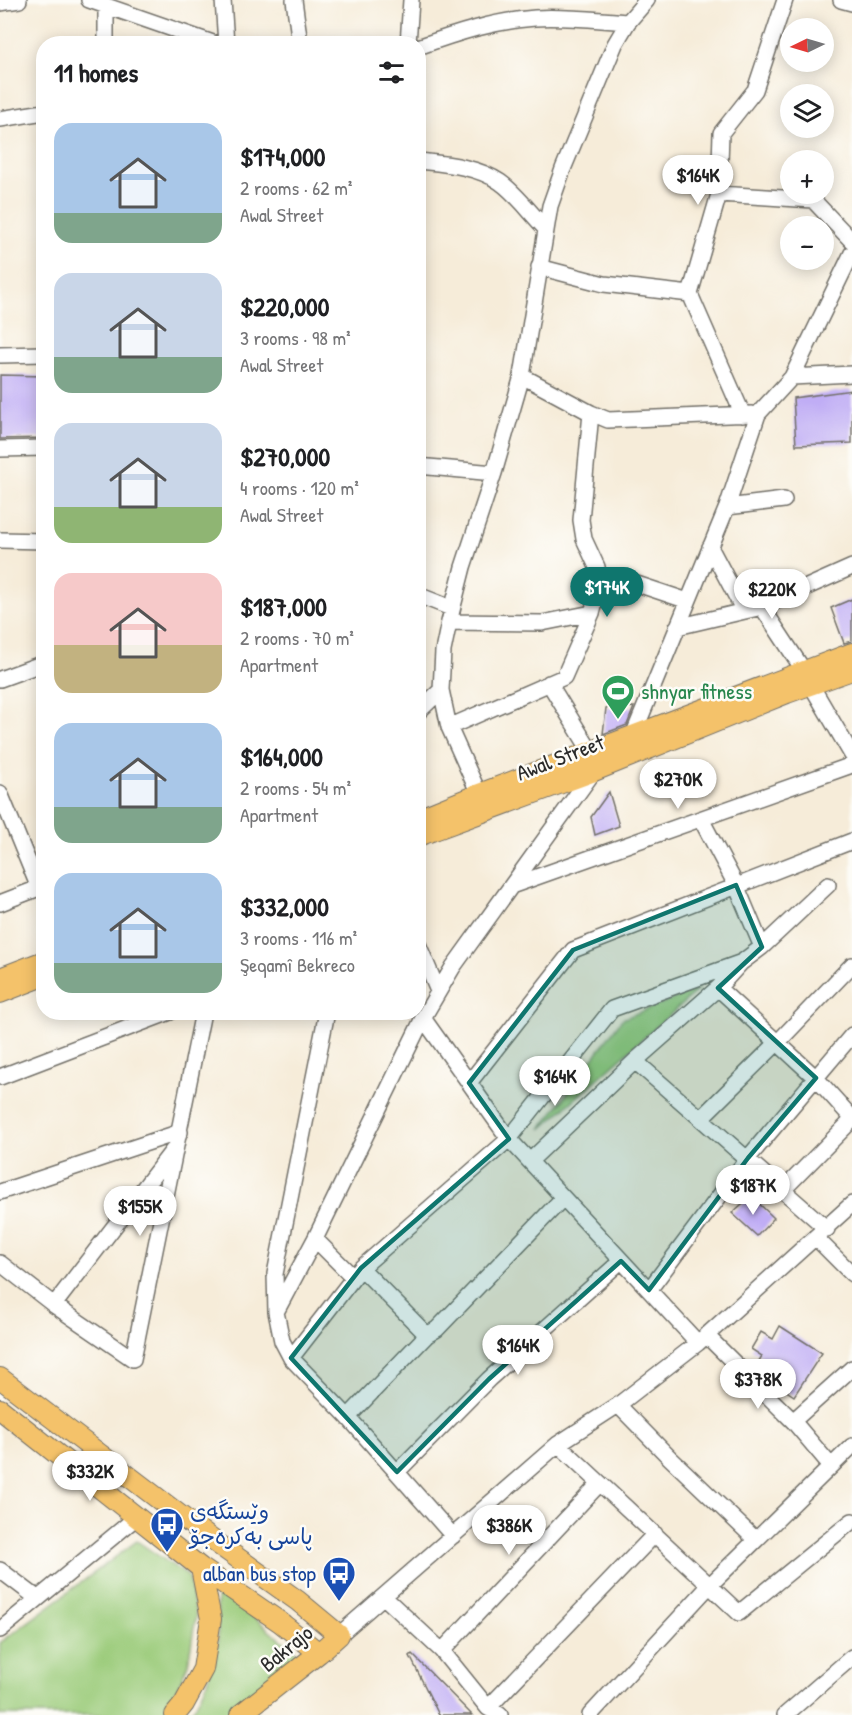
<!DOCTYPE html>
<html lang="en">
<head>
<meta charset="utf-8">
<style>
  body { margin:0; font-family:"Patrick Hand","Playpen Sans Arabic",sans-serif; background:#f6f6f6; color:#202124; height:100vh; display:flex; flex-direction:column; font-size:22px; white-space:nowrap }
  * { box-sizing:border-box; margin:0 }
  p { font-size:20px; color:#757577 }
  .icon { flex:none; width:33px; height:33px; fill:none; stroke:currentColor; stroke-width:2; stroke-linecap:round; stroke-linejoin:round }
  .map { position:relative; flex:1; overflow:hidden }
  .panel { position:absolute; left:36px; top:36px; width:390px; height:984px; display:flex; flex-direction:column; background:#fff; border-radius:24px; box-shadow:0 3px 15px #0003 }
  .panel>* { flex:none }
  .needle { width:39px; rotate:265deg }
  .fabs { position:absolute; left:780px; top:18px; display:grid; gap:12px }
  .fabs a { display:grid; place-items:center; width:54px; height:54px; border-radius:50%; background:#fff; box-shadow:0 3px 15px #0003; font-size:30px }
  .price { position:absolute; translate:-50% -51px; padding:0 14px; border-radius:21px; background:#fff; color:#222; font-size:20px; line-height:39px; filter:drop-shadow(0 2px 3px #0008) }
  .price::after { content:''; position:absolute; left:50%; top:36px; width:18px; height:14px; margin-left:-9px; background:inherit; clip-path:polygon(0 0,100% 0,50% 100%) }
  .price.current { background:#0f766e; color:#fff }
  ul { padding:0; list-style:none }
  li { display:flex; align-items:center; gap:18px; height:150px; padding:0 18px }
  li span { display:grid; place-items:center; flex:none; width:168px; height:120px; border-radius:18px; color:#555 }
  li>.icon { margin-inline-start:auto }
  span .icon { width:72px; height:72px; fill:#fffc; stroke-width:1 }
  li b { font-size:26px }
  h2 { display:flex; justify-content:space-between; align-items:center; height:72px; padding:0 18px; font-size:26px }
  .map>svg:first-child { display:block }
</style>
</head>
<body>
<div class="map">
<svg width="852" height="1715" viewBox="0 0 852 1715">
  <rect width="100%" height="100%" fill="#fdfcf7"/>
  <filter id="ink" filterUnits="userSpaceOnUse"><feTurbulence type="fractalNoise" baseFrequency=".0167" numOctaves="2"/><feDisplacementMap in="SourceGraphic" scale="12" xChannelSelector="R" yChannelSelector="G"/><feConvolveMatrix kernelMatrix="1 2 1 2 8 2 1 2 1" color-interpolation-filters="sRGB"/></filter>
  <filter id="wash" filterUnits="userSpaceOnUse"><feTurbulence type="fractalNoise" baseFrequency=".008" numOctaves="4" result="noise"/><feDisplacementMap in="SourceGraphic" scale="24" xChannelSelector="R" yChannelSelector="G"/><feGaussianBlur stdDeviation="1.35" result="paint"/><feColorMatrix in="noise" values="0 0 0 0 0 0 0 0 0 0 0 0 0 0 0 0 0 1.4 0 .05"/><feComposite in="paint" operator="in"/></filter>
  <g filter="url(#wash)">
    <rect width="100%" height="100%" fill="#f6ecd9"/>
    <path fill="#9ccc7b" stroke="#647c53" stroke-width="1.5" d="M699,989L541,1129L622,1019Z
      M137,1541L189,1577L196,1616L188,1664L167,1711L161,1715H0V1643Z
      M217,1587L301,1656L228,1715H190L206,1686L218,1642Z"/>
    <g id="blocks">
      <path fill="#c0adf5" d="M0,375L44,376V438L0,439Z
        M852,390V443L796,445L793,398Z
        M852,599V641L844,643L831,608Z
        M634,707L627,725L603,734L606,708Z
        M609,792L619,826L595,835L591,817Z
        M751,1196L774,1218L757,1236L732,1213Z
        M780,1326L822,1353L794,1396L754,1369L762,1356L751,1349L761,1332L773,1339Z
        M412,1654L472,1715H439L410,1656Z"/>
    </g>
  </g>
  <g filter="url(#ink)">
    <use href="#blocks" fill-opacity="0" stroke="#726f68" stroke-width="1.5"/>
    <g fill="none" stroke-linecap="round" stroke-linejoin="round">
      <defs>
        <path id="minor" d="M89,0L216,44
          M223,0L226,44
          M294,0L300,44
          M841,0L852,3
          M0,3L19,0
          M106,6V44
          M408,44L411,0
          M418,47C457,33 494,21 535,18C566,16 597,20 628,22
          M0,119L44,112
          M418,161C445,164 477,166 500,182C517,194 531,214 546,229
          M719,194L813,200L852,241
          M539,267L604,284L690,294
          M0,355L44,354
          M522,376L591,413L608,420L752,414
          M792,377L852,374
          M743,415L690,294L719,194L721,133L755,90L785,0
          M0,449L44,448
          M418,466L494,473
          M727,507L784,500
          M0,540L44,541
          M710,547L744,611
          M599,576L622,579L688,601
          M418,595L451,608
          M762,607L804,671
          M449,622L542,623L592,613
          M677,627L762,607L852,567
          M0,679L44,663
          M549,683L591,752
          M811,685L852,755
          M418,712L441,690
          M449,727L564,677L592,613L600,584L597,567L584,539L581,520L591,413
          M630,743L727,507L758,414L792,377L852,253
          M0,793L39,888
          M479,794L449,727L441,690L443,651L449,622L463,567L494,473L522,376L550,206L563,169L615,44L628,22L647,0
          M701,819L736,885L762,947
          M514,885L852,765
          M0,903L44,886
          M418,944L438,991
          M718,988L816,1078L852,1118
          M327,1012L275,1274L276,1312L282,1341L291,1358L348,1417L453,1536
          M423,1018L509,1139L698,1343
          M635,1061L827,1229
          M0,1077L170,1012
          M469,1083L573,950L852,841
          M701,1118L777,1043L852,965
          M530,1161L635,1061L718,988L740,964
          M783,1190L852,1120
          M0,1192L180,1132
          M816,1238L852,1274
          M315,1239L353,1277
          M0,1263L54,1305L133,1359L203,1012
          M361,1268L427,1335
          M649,1290L748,1158L852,1035
          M54,1305L173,1150
          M276,1312L315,1239L423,1018L453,967L594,771
          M706,1335L793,1421L831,1466
          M291,1358L361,1268L509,1139L612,1009L742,962L762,947L828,885
          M618,1405L669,1457L756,1540
          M348,1417L427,1335L437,1329L563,1198
          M793,1421L852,1368
          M558,1444L739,1613L852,1521
          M397,1472L489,1379L621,1261
          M0,1570L37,1598
          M384,1597L442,1651L488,1708L500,1715
          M0,1630L138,1516
          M339,1635L558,1444L618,1405L698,1343L852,1204
          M442,1651L600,1483
          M488,1708L655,1534
          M590,1715L710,1585L852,1446
          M785,1715L852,1657"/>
        <path id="major" d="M418,819L479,794L852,653
          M418,836L594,771L787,693L852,670
          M0,978L44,961
          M0,993L44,976
          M0,1378L211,1539L298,1601L339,1635L319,1653L240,1715
          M0,1409L201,1568L280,1622L319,1653
          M175,1715L184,1704L203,1669L211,1619L201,1568"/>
      </defs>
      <use href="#minor" stroke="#726f68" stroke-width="18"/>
      <use href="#major" stroke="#726f68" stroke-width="22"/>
      <use href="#minor" stroke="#fff" stroke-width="15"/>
      <use href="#major" stroke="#f4c26a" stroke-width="20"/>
    </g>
  </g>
  <path fill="#0f766e" fill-opacity="0.2" stroke="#0f766e" stroke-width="4.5" stroke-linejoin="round" d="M736,885L762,947L718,988L816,1078L748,1158L649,1290L621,1261L489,1379L397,1472L291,1358L361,1268L509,1139L469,1083L573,950Z"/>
  <defs>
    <symbol id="stadium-pin" viewBox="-11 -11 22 30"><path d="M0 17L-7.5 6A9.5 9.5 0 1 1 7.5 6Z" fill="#2e9e5b" stroke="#fdfcf7"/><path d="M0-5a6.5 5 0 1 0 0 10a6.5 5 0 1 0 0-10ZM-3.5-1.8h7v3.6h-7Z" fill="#fff"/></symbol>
    <symbol id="bus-pin" viewBox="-11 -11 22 30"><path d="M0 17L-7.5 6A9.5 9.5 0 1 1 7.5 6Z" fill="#1a4fb4" stroke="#fdfcf7"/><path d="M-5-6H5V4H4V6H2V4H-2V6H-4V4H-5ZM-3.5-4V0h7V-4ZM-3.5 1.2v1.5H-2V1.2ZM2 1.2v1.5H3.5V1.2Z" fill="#fff"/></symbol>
  </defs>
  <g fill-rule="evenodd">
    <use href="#stadium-pin" x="599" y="672" width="38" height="52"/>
    <use href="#bus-pin" x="148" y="1505" width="38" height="52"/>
    <use href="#bus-pin" x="320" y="1554" width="38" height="52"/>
  </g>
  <g text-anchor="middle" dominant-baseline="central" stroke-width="5" stroke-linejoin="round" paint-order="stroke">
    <g font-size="22" fill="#27864d" stroke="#fdfcf7" text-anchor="start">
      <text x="641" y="691">shnyar fitness</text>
    </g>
    <g font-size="22" fill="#2b2b2b" stroke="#fdfcf7">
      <text transform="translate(560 757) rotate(-21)">Awal Street</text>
      <text transform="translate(286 1648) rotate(-39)">Bakrajo</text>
    </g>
    <g font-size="22" fill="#164399" stroke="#fdfcf7" text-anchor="start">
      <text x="190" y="1511">وێستگەی<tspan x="190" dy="25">پاسی بەکرەجۆ</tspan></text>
      <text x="316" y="1573" text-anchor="end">alban bus stop</text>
    </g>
  </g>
</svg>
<div class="fabs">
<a><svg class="needle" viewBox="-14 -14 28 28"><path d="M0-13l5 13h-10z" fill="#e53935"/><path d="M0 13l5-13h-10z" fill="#757577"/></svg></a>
<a><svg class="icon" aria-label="layers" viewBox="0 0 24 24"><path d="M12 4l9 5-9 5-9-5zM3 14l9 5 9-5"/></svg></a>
<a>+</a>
<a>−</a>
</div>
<b class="price" style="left:698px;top:206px">$164K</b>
<b class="price current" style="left:607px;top:618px">$174K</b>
<b class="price" style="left:772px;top:620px">$220K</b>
<b class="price" style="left:678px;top:810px">$270K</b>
<b class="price" style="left:555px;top:1107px">$164K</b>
<b class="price" style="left:753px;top:1216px">$187K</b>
<b class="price" style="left:140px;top:1237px">$155K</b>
<b class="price" style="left:518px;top:1376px">$164K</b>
<b class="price" style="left:758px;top:1410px">$378K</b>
<b class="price" style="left:90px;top:1502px">$332K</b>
<b class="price" style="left:509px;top:1556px">$386K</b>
<section class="panel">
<h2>11 homes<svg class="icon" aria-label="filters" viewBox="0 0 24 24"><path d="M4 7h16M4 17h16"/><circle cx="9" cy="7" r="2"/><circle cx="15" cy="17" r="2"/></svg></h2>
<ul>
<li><span style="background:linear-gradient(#a9c7e8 75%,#7fa58c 0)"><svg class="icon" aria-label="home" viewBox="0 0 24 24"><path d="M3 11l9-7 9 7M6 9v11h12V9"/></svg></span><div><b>$174,000</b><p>2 rooms · 62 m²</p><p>Awal Street</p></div></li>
<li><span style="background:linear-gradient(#c9d6e8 70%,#7fa58c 0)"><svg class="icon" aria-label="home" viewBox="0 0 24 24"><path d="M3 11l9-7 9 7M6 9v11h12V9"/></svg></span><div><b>$220,000</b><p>3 rooms · 98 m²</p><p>Awal Street</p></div></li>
<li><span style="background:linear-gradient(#c9d6e8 70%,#8fb573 0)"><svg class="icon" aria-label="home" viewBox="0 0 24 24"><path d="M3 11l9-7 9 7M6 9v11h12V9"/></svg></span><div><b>$270,000</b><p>4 rooms · 120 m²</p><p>Awal Street</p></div></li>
<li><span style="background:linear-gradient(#f6c9c9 60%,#c2b280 0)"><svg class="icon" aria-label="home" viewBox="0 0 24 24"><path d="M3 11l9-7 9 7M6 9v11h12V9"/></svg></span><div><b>$187,000</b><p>2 rooms · 70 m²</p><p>Apartment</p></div></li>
<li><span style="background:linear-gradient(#a9c7e8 70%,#7fa58c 0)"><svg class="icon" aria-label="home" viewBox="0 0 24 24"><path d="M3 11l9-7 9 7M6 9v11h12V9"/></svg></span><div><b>$164,000</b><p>2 rooms · 54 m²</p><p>Apartment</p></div></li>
<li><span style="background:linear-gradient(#a9c7e8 75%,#7fa58c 0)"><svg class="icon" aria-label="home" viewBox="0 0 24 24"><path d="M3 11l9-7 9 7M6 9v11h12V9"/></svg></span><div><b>$332,000</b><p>3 rooms · 116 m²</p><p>Şeqamî Bekreco</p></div></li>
</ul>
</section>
</div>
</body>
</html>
